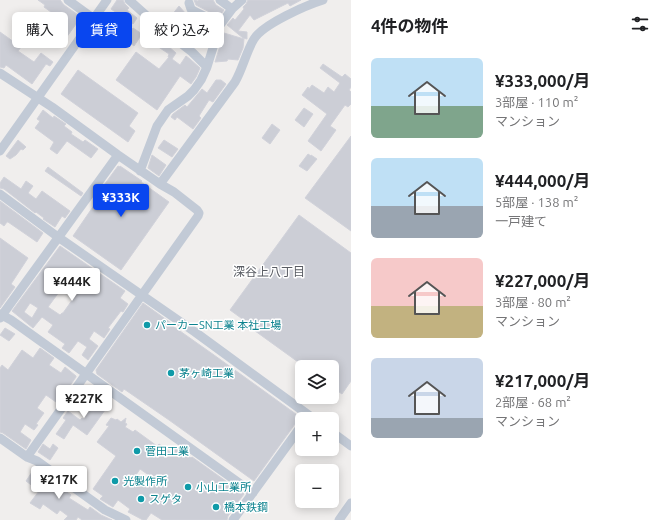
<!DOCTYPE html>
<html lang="ja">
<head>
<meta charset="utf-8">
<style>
  body { margin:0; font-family:Ubuntu,"Noto Sans JP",sans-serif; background:#f2f2f2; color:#202124; height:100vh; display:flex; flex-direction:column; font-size:15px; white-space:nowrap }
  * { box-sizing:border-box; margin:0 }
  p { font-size:13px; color:#757577 }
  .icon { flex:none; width:22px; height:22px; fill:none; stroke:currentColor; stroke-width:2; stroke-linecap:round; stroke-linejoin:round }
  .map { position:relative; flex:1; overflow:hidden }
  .panel { display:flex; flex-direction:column; background:#fff; width:320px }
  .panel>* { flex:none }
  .banner { position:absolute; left:12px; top:12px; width:279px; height:36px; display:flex; gap:8px }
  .controls { position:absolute; left:295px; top:360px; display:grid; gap:8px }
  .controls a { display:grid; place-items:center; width:44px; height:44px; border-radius:6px; background:#fff; box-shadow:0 2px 10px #0003; font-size:20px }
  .price { position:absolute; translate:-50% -34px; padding:0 9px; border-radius:4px; background:#fff; color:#222; font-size:13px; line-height:26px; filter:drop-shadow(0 1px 2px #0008) }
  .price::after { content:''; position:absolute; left:50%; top:24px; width:12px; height:9px; margin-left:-6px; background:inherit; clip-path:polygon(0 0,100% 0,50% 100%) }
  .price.current { background:#0946ef; color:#fff }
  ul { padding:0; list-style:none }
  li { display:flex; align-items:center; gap:12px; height:100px; padding:0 20px }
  li span { display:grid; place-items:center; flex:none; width:112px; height:80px; border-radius:6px; color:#555 }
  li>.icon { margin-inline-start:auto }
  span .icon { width:48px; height:48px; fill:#fffc; stroke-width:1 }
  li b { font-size:17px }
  h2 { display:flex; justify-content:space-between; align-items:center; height:48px; padding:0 20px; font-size:17px }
  .chip { padding:0 14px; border-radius:6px; background:#fff; box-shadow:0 2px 10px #0003; font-size:14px; line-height:36px }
  .chip.current { background:#0946ef; color:#fff }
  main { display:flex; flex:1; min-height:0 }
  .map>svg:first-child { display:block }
</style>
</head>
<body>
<main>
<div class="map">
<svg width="351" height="520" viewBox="0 0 351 520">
  <rect width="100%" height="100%" fill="#f0eeed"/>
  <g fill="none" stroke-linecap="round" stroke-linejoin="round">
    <path stroke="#80c8f4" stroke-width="2" d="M156,18L168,28"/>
  </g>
  <path fill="#ccced6" stroke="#d1d2da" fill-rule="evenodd" d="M38,0H60L64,5L81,17L66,38L57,32L65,22L44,7L45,5Z
    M117,0H123L125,4L129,8L127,10L137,18L133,24L111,9Z
    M194,0L198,1L199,0H213L216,5L224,10L219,17L196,5Z
    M248,0H301L290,6L288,3L254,20L250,15L238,31L247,32V39L243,38L227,25L233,18L235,20L244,9L243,7L246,4Z
    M179,6L186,14L180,22L172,15Z
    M133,28L142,34L134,46L125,39Z
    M0,32L21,47L18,51L34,62L41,53L53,62L50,66L46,64L32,84L6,65L4,68L0,67Z
    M152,32L164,38L170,43L168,46L176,53L172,59L180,65L186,56L190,59L200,68L196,77L191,84L180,76L157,110L116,80L136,52L159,69L169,57H168L169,54L154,44L151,47L146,42Z
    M224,33L244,39L243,48L238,60L228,59L227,61L215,62Z
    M323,64L342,77L345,74L351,79V87L349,90L351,92V104L348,107L345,105L330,126L336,130L321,151L308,141L327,114L302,95L308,87L309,89L312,85L324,93L328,87L334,92L340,83L320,68Z
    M78,70L138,113L129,126L135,131L128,142L61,94Z
    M216,80H221L226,84L213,102L209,100L199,116L201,118L193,129L177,117L175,120L171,117L173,114L185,105L187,107L202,89L207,93Z
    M304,108L313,114L304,127L295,120Z
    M43,110L53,118L54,116L66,124L64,126L72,132L71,134L83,142L85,140L98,149L91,158L67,141L57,154L50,149L54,142L35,128L40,121L37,119Z
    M272,124L280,130L270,144L262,138Z
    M351,136V231L305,198Z
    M18,140L26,147L23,150L21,149L16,155L10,159L6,156Z
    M164,140L178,149L172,157L158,148Z
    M308,154L311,156V155L317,159L307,171L299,166Z
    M152,155L166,165L159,176L148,168Z
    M118,166L120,167V166L142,181L141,182L169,202L121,270L73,236L99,198L96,196Z
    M48,167L83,193L81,196L45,171Z
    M4,177L21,189L26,181L33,186L28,193L36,199L42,191L70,211L65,218L62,216L55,227L43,219L44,218L36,212L35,213L4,189L0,188V183Z
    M0,201L43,233L37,242L8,222H7L4,226L0,223Z
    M299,215L351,253V381L342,394L332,387V367H305L251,328L252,326L230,310Z
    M0,238L28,258L11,284L15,287L0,308Z
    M60,246L125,291L120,298L128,304L123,312L121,311L108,328L110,329L104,338L94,331L89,339L98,346L88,360L82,355L87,347L78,341L69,353L62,348L65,344L48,332L53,325L42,317L33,328L12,311ZM73,273L85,282L63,313H62L60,315L48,307ZM30,303L38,308L32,318L24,312Z
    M143,303L171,323L170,324L214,355L300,417L254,481L169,420L124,389L122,392L97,374L96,370Z
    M5,328L15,334L9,341L0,335Z
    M40,348L54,358L49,365L61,373L65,367L76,376V377L62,397L60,396L56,402L46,395L37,408L44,413L36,424L38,425L34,430L25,424L20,432L31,440L26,449L3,433L0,432V368L2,365L8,370L22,350L33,358Z
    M100,395L110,403L87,435L73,425L64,439L56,434L66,420L63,418L68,411L80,420L82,418L84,419Z
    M111,418L116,420L117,419L121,422L126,418L125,423L127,424L125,427L133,432L135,430L157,446L159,444L171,453L176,447L191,458L192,457L244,494L228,516L227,520H162L151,513L146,520H143L128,512L130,509L118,500L113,507L100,499L103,496L93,489L116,456L97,442L109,426L106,425ZM140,469L153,478L146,487L134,478Z
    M43,444L50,449L53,444L58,448L50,460L38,452Z
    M34,469L47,479L49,477L58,484L57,485L71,495L69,498L88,510L90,507L101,515L112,520H82L78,517L76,520H64L68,516L60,510L57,514L43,504L40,509L30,503L39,491L26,481Z"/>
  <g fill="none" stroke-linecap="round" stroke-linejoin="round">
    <path stroke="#c2cad6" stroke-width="9" d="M68,0L94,19
      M129,0L157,25L192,52L207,67
      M220,0L232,9
      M189,3L191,9L194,11L212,20L220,25
      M0,73L52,107L118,155L160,184L174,192L197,210L199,213L198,216L27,457
      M0,151L107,0
      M140,171L157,126L168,110L188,96L194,90L201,80L207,67L220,25L232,9L242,0
      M160,184L235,82C243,68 246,52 254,39C263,24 307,5 323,0
      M0,194L58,237L195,332L314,419
      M0,314L11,320L253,493
      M0,318L118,155
      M332,432L351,446
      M0,438L27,457L37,461L105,510L126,520
      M233,520L302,425
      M339,520L351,503"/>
  </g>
  <g fill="#0f9aa8" stroke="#fff" stroke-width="1.5">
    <circle cx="147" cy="325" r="4"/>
    <circle cx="171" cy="373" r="4"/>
    <circle cx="137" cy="451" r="4"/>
    <circle cx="115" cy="481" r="4"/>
    <circle cx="188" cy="487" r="4"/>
    <circle cx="141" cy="499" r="4"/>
    <circle cx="216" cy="507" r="4"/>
  </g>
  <g text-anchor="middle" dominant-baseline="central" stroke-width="3" stroke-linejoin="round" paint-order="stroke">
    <g font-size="11" fill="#0d838f" stroke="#fff" text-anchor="start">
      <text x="155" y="325">パーカーSN工業 本社工場</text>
      <text x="179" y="373">茅ヶ崎工業</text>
      <text x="145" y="451">菅田工業</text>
      <text x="123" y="481">光製作所</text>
      <text x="196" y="487">小山工業所</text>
      <text x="149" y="499">スゲタ</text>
      <text x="224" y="507">橋本鉄鋼</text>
    </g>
    <g font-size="12" fill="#595c63" stroke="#fff">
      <text x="269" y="271">深谷上八丁目</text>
    </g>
  </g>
</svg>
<div class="controls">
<a><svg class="icon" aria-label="layers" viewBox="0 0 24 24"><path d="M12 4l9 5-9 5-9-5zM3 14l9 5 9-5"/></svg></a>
<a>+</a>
<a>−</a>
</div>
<b class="price current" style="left:121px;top:218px">¥333K</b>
<b class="price" style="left:72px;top:302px">¥444K</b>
<b class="price" style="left:84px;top:419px">¥227K</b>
<b class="price" style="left:59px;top:500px">¥217K</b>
<div class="banner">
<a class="chip">購入</a>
<a class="chip current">賃貸</a>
<a class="chip">絞り込み</a>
</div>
</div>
<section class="panel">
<h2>4件の物件<svg class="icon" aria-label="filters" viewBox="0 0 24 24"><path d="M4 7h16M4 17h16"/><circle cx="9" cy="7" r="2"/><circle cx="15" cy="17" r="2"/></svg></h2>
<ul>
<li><span style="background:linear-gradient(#bfe0f5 60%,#7fa58c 0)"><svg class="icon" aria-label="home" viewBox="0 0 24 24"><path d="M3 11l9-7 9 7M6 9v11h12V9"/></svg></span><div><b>¥333,000/月</b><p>3部屋 · 110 m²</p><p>マンション</p></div></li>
<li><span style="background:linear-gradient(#bfe0f5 60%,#9aa5b1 0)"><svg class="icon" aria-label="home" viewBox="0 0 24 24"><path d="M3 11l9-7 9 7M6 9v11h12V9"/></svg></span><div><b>¥444,000/月</b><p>5部屋 · 138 m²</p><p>一戸建て</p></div></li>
<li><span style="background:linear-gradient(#f6c9c9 60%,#c2b280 0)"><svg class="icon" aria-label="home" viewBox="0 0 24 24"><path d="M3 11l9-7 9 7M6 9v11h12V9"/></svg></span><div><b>¥227,000/月</b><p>3部屋 · 80 m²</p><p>マンション</p></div></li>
<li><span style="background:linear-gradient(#c9d6e8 75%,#9aa5b1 0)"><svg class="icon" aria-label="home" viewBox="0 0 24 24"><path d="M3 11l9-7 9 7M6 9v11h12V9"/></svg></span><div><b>¥217,000/月</b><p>2部屋 · 68 m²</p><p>マンション</p></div></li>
</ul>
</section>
</main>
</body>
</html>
